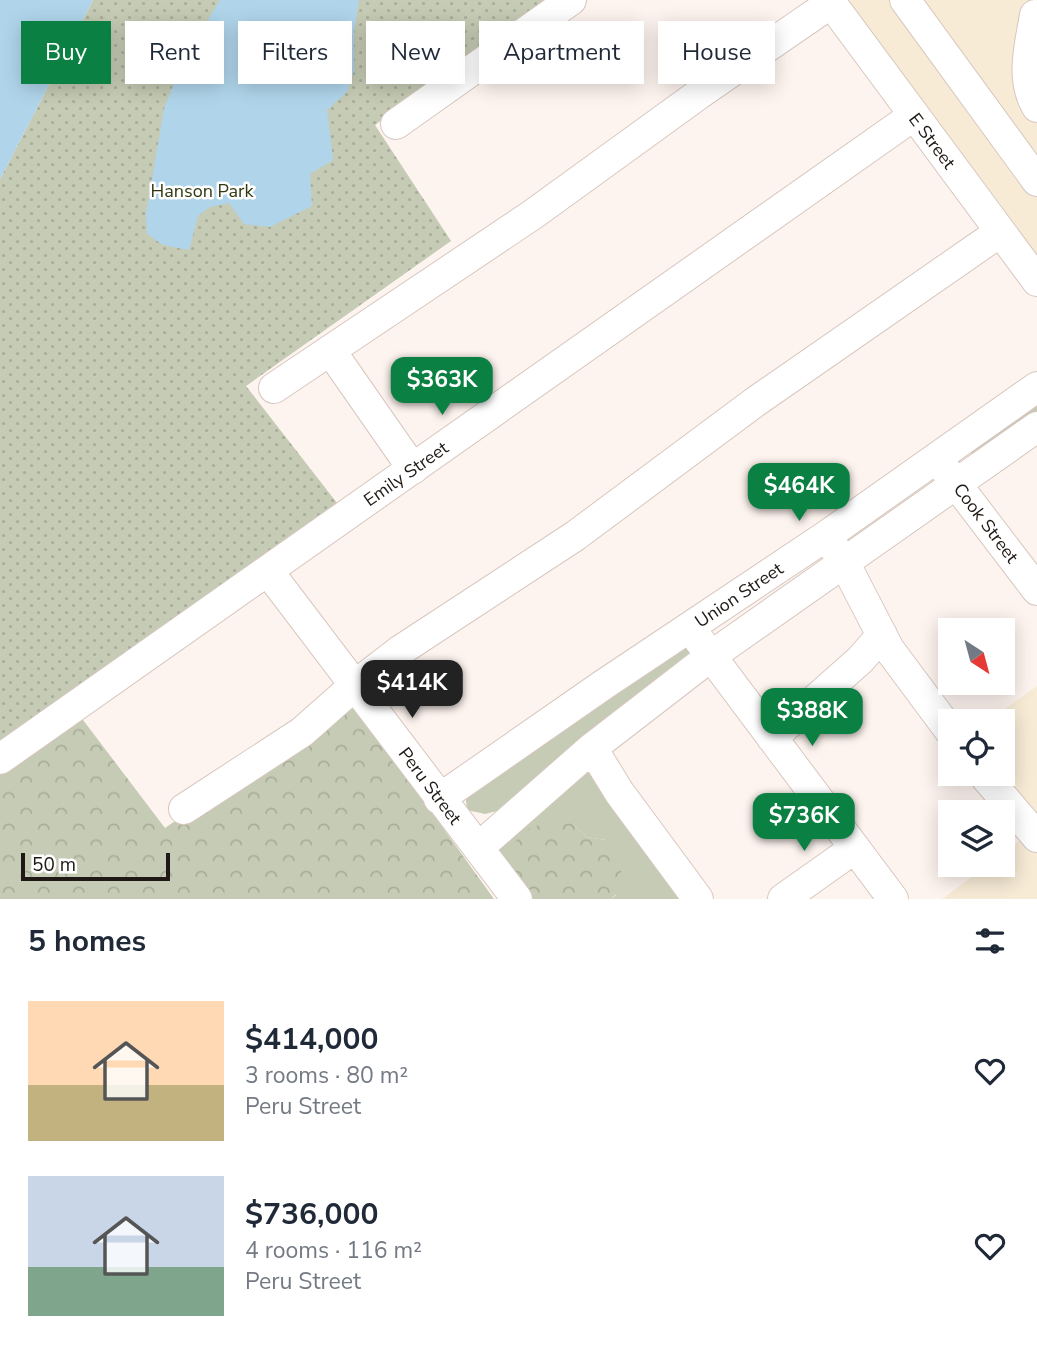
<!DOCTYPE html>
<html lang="en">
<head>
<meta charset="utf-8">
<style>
  body { margin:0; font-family:"Nunito Sans",sans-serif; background:#f6f6f7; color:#1f2937; height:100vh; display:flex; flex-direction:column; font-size:26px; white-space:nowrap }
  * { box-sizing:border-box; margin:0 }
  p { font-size:23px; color:#747a83 }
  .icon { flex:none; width:38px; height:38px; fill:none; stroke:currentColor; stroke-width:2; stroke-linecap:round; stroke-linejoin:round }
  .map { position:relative; height:899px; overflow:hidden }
  .sheet { display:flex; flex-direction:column; background:#fff; flex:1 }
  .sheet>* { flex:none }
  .top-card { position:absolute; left:21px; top:21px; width:996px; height:63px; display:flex; gap:14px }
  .needle { width:46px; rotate:144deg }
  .fabs { position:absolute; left:938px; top:618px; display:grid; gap:14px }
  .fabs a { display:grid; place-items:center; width:77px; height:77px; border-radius:0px; background:#fff; box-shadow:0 4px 18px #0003; font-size:35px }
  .scale { position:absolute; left:21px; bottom:18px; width:149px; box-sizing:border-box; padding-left:7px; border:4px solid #1f1916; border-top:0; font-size:19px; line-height:24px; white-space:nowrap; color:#1f1916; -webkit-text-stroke:5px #fff; paint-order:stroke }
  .price { position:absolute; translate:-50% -60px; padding:0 16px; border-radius:14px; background:#0b8043; color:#fff; font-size:23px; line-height:46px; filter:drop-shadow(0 2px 4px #0008) }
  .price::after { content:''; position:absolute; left:50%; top:42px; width:21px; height:16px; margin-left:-10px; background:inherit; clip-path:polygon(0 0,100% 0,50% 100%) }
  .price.active { background:#222; color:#fff }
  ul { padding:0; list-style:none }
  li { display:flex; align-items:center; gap:21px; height:175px; padding:0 28px }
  li span { display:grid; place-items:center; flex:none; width:196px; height:140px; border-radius:0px; color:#555 }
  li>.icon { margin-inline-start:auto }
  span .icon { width:84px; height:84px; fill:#fffc; stroke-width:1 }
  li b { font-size:30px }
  h2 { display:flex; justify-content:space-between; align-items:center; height:84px; padding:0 28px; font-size:30px }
  .tag { padding:0 24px; border-radius:0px; background:#fff; box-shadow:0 4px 18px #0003; font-size:24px; line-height:63px }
  .tag.active { background:#0b8043; color:#fff }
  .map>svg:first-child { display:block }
</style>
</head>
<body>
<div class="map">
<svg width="1037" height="899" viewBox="0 0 1037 899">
  <defs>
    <pattern id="forest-crowns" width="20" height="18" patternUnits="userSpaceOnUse" patternTransform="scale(1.75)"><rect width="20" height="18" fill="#c5cbb4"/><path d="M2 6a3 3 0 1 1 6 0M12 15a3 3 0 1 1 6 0" fill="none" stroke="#a9ae9a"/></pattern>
    <pattern id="park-dots" width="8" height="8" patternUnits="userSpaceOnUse" patternTransform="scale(1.75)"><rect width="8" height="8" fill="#c5cbb4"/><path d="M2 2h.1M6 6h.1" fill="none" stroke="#a9ae9a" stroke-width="1.8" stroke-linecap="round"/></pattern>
  </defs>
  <rect width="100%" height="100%" fill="#fef4ef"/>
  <path fill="#f7ebd6" d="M846,0H1037V260Z
    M1037,686V899H942L988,865L1003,864V853L1032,831L983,774H1003V721H988Z"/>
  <path fill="#c5cbb4" d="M1037,394V414L973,455L968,450Z
    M680,645L687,648L690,655L501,810L485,814L467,810L465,791Z
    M595,766L681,899H611L616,895L606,840L587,837L573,824L506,864L500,856L498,846Z"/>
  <path fill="url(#forest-crowns)" d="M351,700L494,899H0V770L80,716L165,828Z
    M549,821L573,824L587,837L606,840C618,857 632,883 611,899H533L506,864L507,850L526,830Z"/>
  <path fill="url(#park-dots)" d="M93,0H547L375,125L451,241L246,386L337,503L0,742V179Z"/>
  <path fill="#b0d5eb" d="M0,0H93L0,179Z
    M220,0H359L354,32V71L347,92L327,110L333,160L310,174L312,206L270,227L244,224L229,203L210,207L198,216L189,250L163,245L147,234L146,214L164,109L182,62Z"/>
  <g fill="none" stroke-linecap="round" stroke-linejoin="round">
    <defs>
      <path id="minor" d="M829,0L1037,281
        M905,0L1037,181
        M1035,15C1030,45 1020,79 1037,107
        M396,124L571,0
        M330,350L413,469
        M274,388L532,215L699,94L831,3
        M944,468L1037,590
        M833,546L844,562L889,649L950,731
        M268,571L517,899
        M699,640L893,899
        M772,738L860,660L882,635
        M592,748L619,792L698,899
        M0,759L913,116
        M983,774L1037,837
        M439,799L603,685L826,536L1037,387
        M184,809L302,732L354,686L401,650L575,536L755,402L1000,232
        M478,848L592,748L711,656L1037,427
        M783,899L855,848"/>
    </defs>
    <use href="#minor" stroke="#d7c7bf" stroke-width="32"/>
    <use href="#minor" stroke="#fff" stroke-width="30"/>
  </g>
  <g text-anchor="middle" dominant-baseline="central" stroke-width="5" stroke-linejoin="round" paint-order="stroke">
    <g font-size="18" fill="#1f1916" stroke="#fff">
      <text transform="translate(932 141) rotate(53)">E Street</text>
      <text transform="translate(406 474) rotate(-35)">Emily Street</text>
      <text transform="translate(986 523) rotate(53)">Cook Street</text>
      <text transform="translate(739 595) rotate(-34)">Union Street</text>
      <text transform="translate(430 786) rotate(53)">Peru Street</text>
    </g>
    <g font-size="18" fill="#30380e" stroke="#fff">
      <text x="202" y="191">Hanson Park</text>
    </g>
  </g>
</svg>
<div class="fabs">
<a><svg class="needle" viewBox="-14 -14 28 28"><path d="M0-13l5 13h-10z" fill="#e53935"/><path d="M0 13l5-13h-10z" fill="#747a83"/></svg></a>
<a><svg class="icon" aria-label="locate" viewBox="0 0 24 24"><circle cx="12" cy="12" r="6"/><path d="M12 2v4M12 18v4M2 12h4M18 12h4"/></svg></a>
<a><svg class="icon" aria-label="layers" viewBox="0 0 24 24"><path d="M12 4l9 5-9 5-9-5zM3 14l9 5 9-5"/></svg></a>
</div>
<div class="scale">50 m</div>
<b class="price" style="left:442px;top:417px">$363K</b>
<b class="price" style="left:799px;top:523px">$464K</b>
<b class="price active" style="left:412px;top:720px">$414K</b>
<b class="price" style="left:812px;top:748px">$388K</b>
<b class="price" style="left:804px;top:853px">$736K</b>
<div class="top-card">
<a class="tag active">Buy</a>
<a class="tag">Rent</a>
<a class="tag">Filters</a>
<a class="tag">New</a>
<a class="tag">Apartment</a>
<a class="tag">House</a>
</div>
</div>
<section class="sheet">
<h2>5 homes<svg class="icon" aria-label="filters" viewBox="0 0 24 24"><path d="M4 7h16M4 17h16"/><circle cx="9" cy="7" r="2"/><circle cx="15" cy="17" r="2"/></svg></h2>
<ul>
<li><span style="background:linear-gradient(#ffd9b3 60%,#c2b280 0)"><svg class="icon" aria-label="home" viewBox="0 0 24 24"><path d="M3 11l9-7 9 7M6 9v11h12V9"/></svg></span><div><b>$414,000</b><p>3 rooms · 80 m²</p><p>Peru Street</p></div><svg class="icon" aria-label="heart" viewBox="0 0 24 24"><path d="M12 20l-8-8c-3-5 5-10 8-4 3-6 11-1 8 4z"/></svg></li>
<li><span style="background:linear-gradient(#c9d6e8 65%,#7fa58c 0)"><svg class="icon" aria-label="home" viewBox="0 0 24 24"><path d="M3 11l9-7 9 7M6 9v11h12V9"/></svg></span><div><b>$736,000</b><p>4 rooms · 116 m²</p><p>Peru Street</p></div><svg class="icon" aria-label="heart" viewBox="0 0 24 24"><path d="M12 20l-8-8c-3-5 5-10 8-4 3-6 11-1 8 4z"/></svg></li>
</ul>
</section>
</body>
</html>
